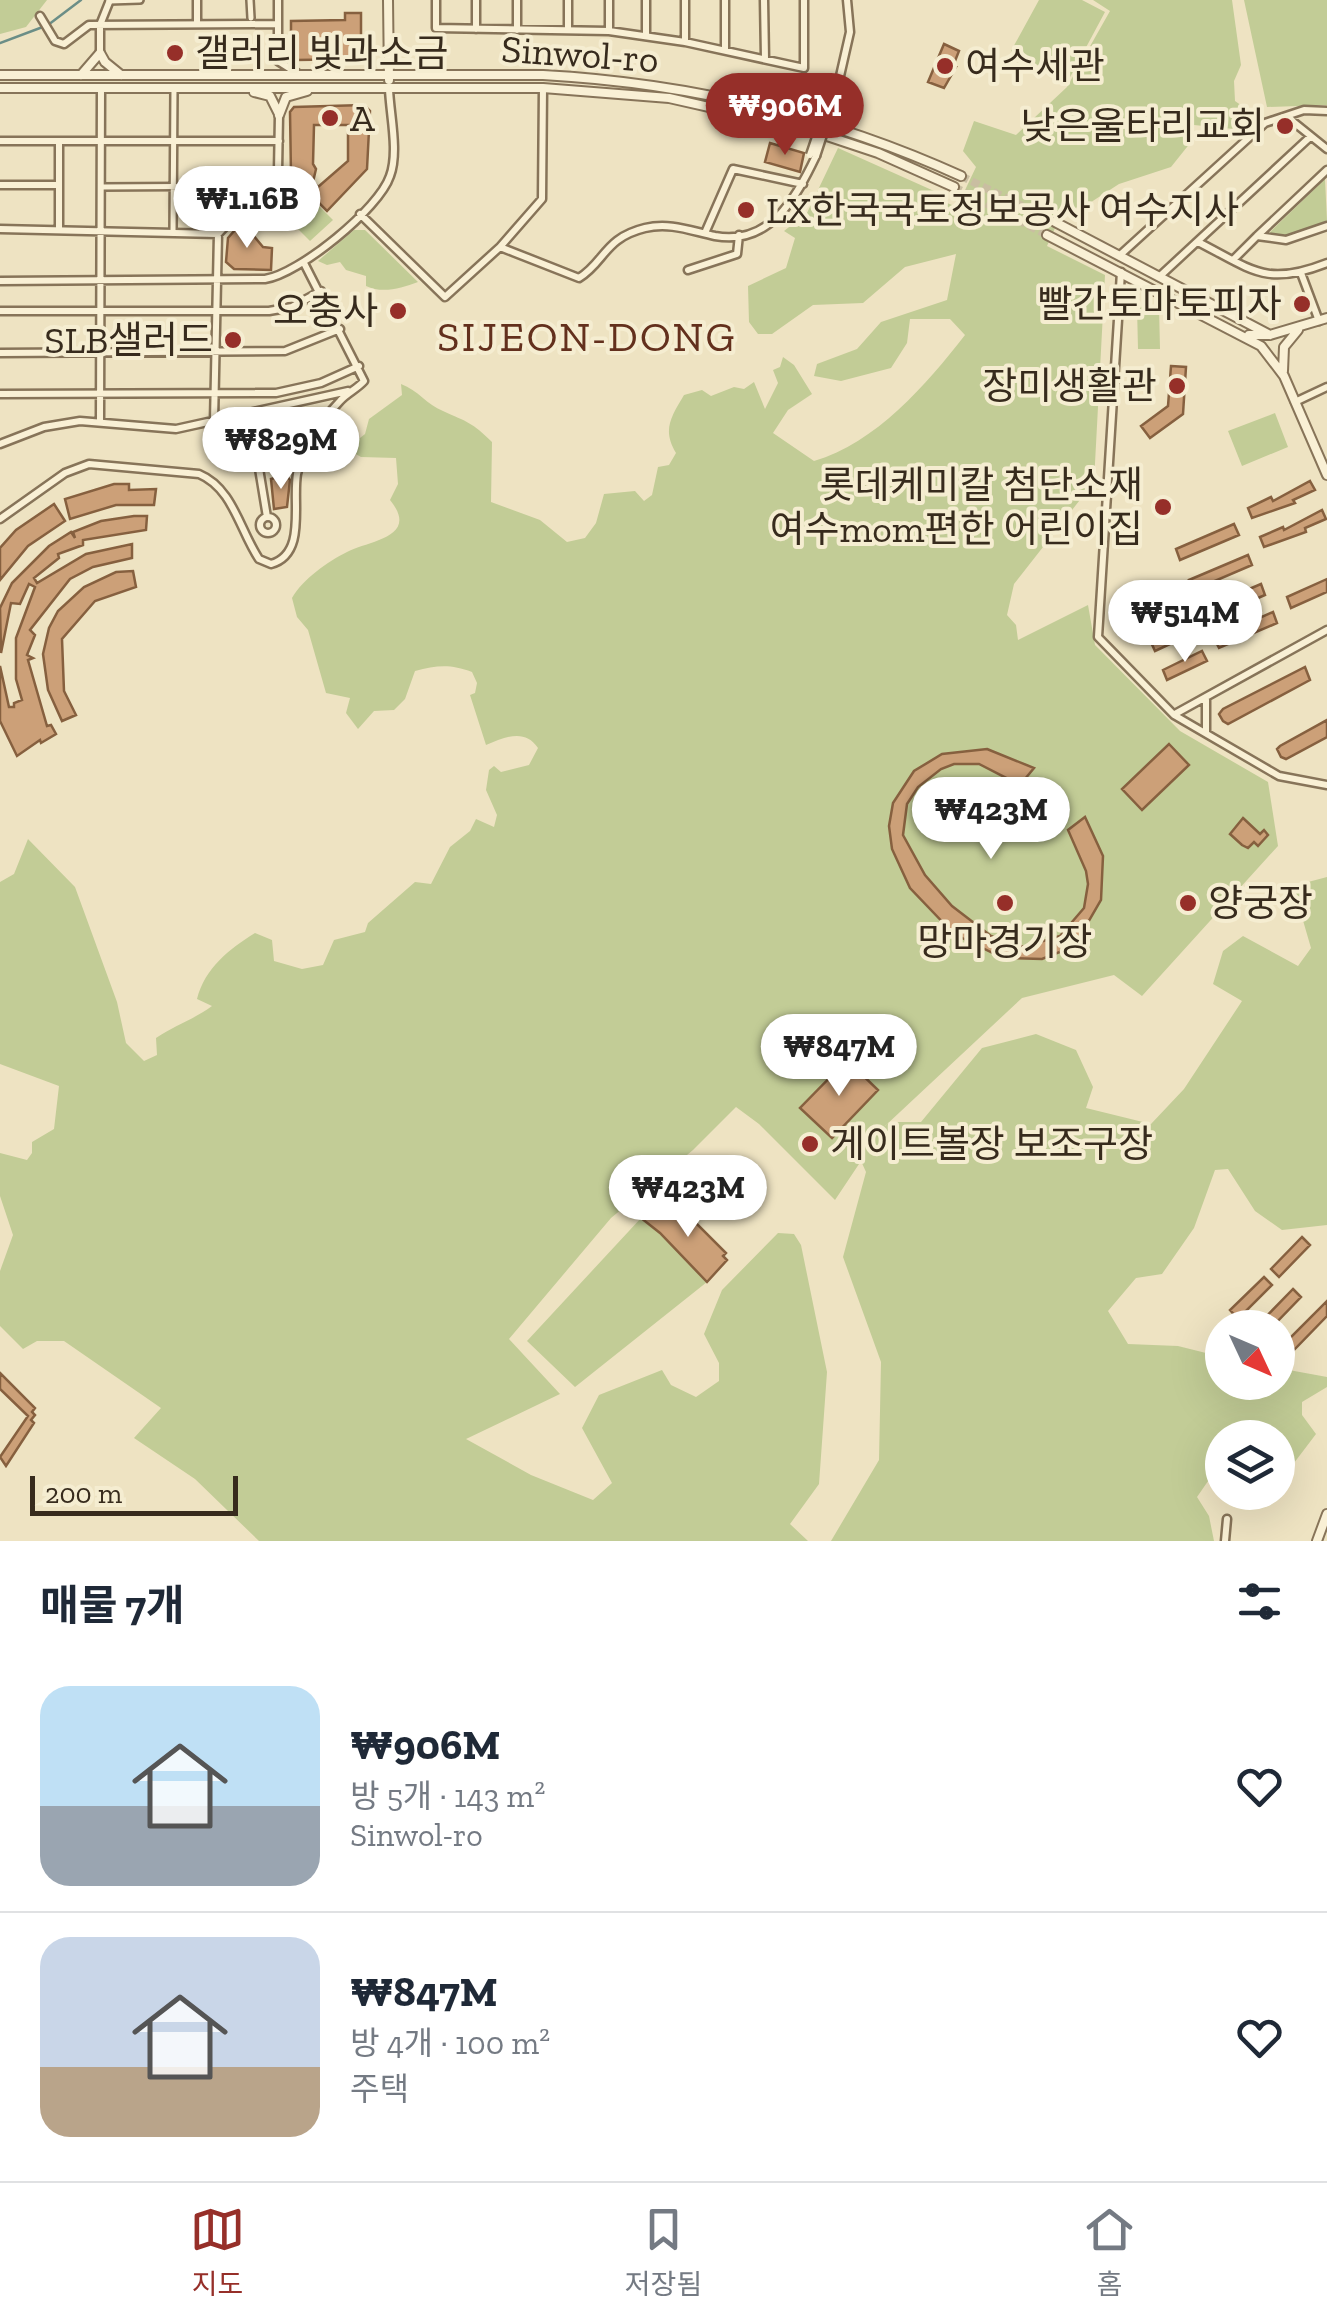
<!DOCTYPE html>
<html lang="ko">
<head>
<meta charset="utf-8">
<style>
  body { margin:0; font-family:"Zilla Slab","Noto Sans KR",serif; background:#f6f6f7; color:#1f2937; height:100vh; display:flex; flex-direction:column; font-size:38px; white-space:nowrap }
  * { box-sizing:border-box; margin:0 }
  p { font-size:32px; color:#747a83 }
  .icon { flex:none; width:55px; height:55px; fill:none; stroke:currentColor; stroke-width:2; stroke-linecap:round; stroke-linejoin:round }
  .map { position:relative; height:1541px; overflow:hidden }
  .side { display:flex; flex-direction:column; background:#fff; flex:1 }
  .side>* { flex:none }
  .needle { width:65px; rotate:134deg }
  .buttons { position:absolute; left:1205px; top:1310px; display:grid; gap:20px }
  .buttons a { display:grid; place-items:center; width:90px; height:90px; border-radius:50%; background:#fff; box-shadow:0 10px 40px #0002; font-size:50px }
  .scale { position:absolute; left:30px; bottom:25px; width:208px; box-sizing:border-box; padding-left:10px; border:5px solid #372b1d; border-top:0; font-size:28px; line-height:35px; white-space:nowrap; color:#372b1d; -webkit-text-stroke:8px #f5edd1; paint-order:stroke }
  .price { position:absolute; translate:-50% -85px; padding:0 22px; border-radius:35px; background:#fff; color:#222; font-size:32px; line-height:65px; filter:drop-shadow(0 2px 5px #0008) }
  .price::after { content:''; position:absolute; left:50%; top:60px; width:30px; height:22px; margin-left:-15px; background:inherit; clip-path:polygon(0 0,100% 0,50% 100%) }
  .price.active { background:#962f29; color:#fff }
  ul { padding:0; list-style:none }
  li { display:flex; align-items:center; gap:30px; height:250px; padding:0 40px }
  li+li { border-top:2px solid #e0e1e3 }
  li span { display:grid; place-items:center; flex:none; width:280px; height:200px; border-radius:30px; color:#555 }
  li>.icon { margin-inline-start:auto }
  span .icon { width:120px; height:120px; fill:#fffc; stroke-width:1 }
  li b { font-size:42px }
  h2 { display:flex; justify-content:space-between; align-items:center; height:120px; padding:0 40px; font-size:42px }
  .tab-bar { display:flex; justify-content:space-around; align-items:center; height:140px; border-top:2px solid #e0e1e3; background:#fff; font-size:28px; color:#747a83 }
  .tab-bar a { display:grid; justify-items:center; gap:5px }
  .tab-bar .active { color:#962f29 }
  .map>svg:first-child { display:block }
</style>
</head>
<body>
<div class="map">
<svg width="1327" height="1541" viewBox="0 0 1327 1541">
  <rect width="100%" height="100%" fill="#eee3c2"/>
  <path fill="#c2cc96" d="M0,0H47L26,27L0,34Z
    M1039,0H1082L1105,12L1068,81L1011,51Z
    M1093,0H1232L1241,65L1234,81L1235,101L1255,115L1234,129L1184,124L1191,142L1171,167L1119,184L1085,206L1063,210L1047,246L1105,275L1094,482L1014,584L1007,615L1016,625L1018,640L1088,605L1095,645L1180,731L1268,782L1278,846L1142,996L1114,975L1022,998L885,1126L890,1122H921L982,1048L1036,1034L1076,1050L1093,1087L1086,1108L1151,1124L1184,1089L1242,1001L1213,984L1223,951L1243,936L1298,966L1311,948L1293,886L1327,877V1225L1282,1230L1255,1211L1228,1169L1215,1170L1194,1228L1162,1274L1136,1278L1108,1311L1128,1344L1178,1346L1222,1357V1382H1278V1368L1327,1377V1387L1302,1402V1415L1316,1434L1294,1463L1278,1474V1438H1222V1461L1197,1497L1209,1516L1214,1541H831L879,1460L881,1362L843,1257L866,1172L861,1161L835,1200L759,1124L736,1107L693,1150L611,1218L509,1339L560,1394L466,1439L531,1475L593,1500L612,1483L582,1428L599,1395L662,1370L671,1385L696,1397L719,1381V1363L704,1334L722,1290L778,1233L794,1234L801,1245L827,1372L819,1484L790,1524L808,1541H259L195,1479L134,1438L161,1408L64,1341H37L23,1349L0,1326V1271L13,1235L0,1196V1153L27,1160L32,1153V1142L54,1129L59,1086L0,1064V882L14,874L28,839L75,887L117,1002L126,1043L144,1061L157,1055L156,1038C175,1025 193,1020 212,1006L197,999C205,968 229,949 255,933L272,940L274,961L302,969L323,965L334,940L365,932L368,923L415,882L431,884L450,847L470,831L476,819L494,827L497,815L486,790L489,770L494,766L501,772L529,765L538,748C525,728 505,737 486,745L470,695L475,693L477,683L472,672C451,664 437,665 415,671L405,699L394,710L374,711L358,729L346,713L350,698L326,693L308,630L297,617L292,598C303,579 327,562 347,552C367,541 421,538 390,500L398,484L396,458L361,457L354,453L355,442L365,434L369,419L402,395L401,384C418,390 427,405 443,411C467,422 472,422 492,442L491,502L540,520L567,542L585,538L596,523L604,494L635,491L644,501L652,495L658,467L669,465L676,453C662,430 671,417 684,395L702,390L711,396L734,387L744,389L754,382L765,409L778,383L773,370L780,367L783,357L794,365L812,394L788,410L773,433L814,461C876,443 926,385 965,335L950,319H910L907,343L891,368L841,381L814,376L817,364L857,349L881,322L947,300L956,254L905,267L863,303L813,305L772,334H758L749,322L748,286L786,268L795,238L784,231L807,213L838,148L943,195L947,203L957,207L976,167L963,151L974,121L1016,135L1067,87L1110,11Z
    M1244,0H1327V105L1267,107Z
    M286,173L333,220L310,241L265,196Z
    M1325,179L1327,221L1288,236L1267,235Z
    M354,230H365L418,282C401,288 383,294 366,286V276L346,270L340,262L327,265L318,261Z
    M1159,306L1160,349H1138L1137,307Z
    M1275,413L1288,447L1242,466L1228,431Z
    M641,1218L660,1233L707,1282L575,1387L527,1341Z"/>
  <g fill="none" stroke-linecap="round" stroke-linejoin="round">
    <path stroke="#6b8e87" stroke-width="2.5" d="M0,43L48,25L81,0"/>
  </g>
  <path fill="#cca078" stroke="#86603f" stroke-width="2.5" fill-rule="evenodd" d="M345,13H361V59L296,60V54H291V21L345,20Z
    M944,44L959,51L953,66L956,67L944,88L928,82Z
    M364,105L370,111L367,169L327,211L291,175L290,112L294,107ZM314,125H348V161L318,187L313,182L316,169L313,164Z
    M770,143L804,153L800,172L765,162Z
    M242,222L263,247L272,248L271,270L234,269L226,262L228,238Z
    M1171,366L1186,367L1183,414L1150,438L1141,426L1168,406Z
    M286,475L290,480L287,507L274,509L271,479Z
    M1310,481L1315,490L1293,500L1295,503L1252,518L1248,508L1271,497L1273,501Z
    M114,484H129V490L156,489L154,505H116L70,519L65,499Z
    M54,504L65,521L28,546L0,580V548L16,530Z
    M1322,510L1326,519L1305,528L1306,532L1264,547L1260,537L1283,527L1284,530Z
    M134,516H147L146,530L83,540V545L58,554L59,558L34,578L37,583L86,554L132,544V558L93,567L70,579L30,630L35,635L27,655L33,658L28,660L47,726L51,725L56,734L41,743L40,740L17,756L0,721V666L9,707H14V703L22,700L16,679V638L35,587L29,584L20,604L11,603L1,653L0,608L12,583L49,546L71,532L75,538L73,532L101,521Z
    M1234,524L1239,535L1180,560L1176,549Z
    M1248,555L1252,565L1194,590L1189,580Z
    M133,571L136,587L95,601L62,639L64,691L76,715L62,721L48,690L43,654L49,628L58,611L84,587L116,572Z
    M1327,579V592L1291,608L1287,597Z
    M1261,584L1265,595L1207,620L1202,609Z
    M1176,593L1180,604L1141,621L1136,611Z
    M1273,612L1277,623L1219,648L1214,638Z
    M1189,622L1194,633L1155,651L1150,640Z
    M1202,651L1207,661L1167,680L1163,670Z
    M1305,667L1310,680L1228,724L1223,721L1219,714L1223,709Z
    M1327,720V737L1286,759L1281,757L1277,749L1280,746Z
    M1169,744L1189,765L1142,810L1122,789Z
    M987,749L1034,768L1020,785L979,764H954L941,769L918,787L907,804L903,835L925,875L952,906L991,936L1024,947L1060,936L1084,908L1088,884L1086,871L1068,830L1085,817L1103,856L1101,900L1079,938L1065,950L1042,959L1003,958L954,934L910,888L892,849L889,826L893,803L914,771L942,754Z
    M1243,818L1260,834L1264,830L1268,835L1258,846L1254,842L1248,848L1242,845L1230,834Z
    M847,1060L878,1090L832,1138L800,1108Z
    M672,1205L679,1212L682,1209L726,1253L723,1256L727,1260L707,1282L660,1233L641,1218L653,1207L661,1215Z
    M1302,1237L1310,1245L1279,1277L1271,1269Z
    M1264,1277L1272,1285L1238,1319L1230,1310Z
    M1293,1289L1301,1297L1271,1328H1255Z
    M1327,1301V1316L1292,1352L1284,1344Z
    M0,1373L35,1408L32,1412L35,1415L31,1420L34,1423L6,1466L0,1457L28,1416L0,1389Z"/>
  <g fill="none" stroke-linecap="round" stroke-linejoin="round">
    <path stroke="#c9bea1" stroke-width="8" stroke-dasharray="8 4" stroke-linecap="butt" d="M961,176L1055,222
      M954,187L1047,235"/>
    <defs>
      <path id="pedestrian" d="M250,0L251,18
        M109,1L140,0
        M101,187L263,186
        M173,233L174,88"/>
      <path id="minor" d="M278,0V61L297,73
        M436,0V28L609,31L685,42L804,68V0
        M476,0V29
        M568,0V30
        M609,0V31
        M685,0V42
        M725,0V49
        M764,0L765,58
        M40,16L55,41L64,44L89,25L278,24
        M197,24V0
        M517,30V0
        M646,36V0
        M100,53V25L110,0
        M835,98L850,32L847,0
        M1286,116L1304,110L1327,111
        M0,141H279
        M59,141V228
        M0,185H59
        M360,214L445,297L500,247L542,199L543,88
        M0,229L218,234L278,171L279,115
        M705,233L733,169L803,184
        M1257,236L1327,170
        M1198,242C1253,270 1266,287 1327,263
        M500,247L579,278C605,262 604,238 645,228C670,222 691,231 715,236C770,246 796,198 816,156
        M1119,256L1265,123L1286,116L1327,149
        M1233,260L1257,236L1286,240L1327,226
        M688,270L737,254L739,235
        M1121,272L1098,637L1174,715L1279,776L1327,785
        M1301,273L1319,321
        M1159,277L1310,137
        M0,281L265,279C299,274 379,209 390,176C399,152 390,115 389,89
        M0,311H269L292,307L321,291
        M0,353L285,351L340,329
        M0,394L276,393L321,383L359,366
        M1295,402L1327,387
        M250,414L267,517
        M100,420L101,89
        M214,421L218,234
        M0,444L44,427L80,421L176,429L348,391
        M260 525a8 8 0 1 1 16 0a8 8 0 1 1-16 0Z
        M0,519L65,473L89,464L199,474C233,488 240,531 259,559L271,564C307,554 292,503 297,474C303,446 321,421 340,401C347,393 357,389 364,381L304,263
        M1206,700V732
        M1175,714L1327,630
        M1225,1541L1227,1519"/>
      <path id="tertiary" d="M388,0L389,80
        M0,75H543C689,83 827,115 961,176
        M81,75L100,53L105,62L121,75
        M0,88H543L669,98L806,129L878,153L954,187
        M254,92L270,96L279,114
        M279,115L286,97L307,91
        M1055,222L1270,335
        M1047,235L1261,346L1284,376L1327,475
        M1249,335H1270L1327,318
        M1283,371L1284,347L1298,330
        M1317,1541L1327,1514"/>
    </defs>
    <use href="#pedestrian" stroke="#877459" stroke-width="10"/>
    <use href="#minor" stroke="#877459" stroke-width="11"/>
    <use href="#tertiary" stroke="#877459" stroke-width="12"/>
    <use href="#pedestrian" stroke="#f9f0d5" stroke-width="5"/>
    <use href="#minor" stroke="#f9f0d5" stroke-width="6"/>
    <use href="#tertiary" stroke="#f9f0d5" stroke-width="8"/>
    <defs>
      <path id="minor-bridge" d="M810,155L830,96
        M816,156L835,98"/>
    </defs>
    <use href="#minor-bridge" stroke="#877459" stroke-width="11" stroke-linecap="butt"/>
    <use href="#minor-bridge" stroke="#f9f0d5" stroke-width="6"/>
  </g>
  <g fill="#962f29" stroke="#f5edd1" stroke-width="4">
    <circle cx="175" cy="53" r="10"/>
    <circle cx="945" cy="66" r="10"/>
    <circle cx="330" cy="118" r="10"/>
    <circle cx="1285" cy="126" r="10"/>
    <circle cx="746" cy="210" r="10"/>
    <circle cx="1302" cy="304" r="10"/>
    <circle cx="398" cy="311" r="10"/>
    <circle cx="233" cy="340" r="10"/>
    <circle cx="1177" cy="386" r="10"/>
    <circle cx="1163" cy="507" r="10"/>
    <circle cx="1005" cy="903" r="10"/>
    <circle cx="1188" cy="903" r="10"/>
    <circle cx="810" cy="1144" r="10"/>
  </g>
  <g text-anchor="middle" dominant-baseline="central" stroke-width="8" stroke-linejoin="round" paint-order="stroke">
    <g font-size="38" fill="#372b1d" stroke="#f5edd1" text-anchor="start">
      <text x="195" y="53">갤러리 빛과소금</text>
      <text x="965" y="66">여수세관</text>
      <text x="350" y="118">A</text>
      <text x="1265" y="126" text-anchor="end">낮은울타리교회</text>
      <text x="766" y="210">LX한국국토정보공사 여수지사</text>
      <text x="1282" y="304" text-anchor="end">빨간토마토피자</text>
      <text x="378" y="311" text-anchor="end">오충사</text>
      <text x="213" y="340" text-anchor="end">SLB샐러드</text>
      <text x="1157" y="386" text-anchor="end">장미생활관</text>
      <text x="1143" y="485" text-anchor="end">롯데케미칼 첨단소재<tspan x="1143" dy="44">여수mom편한 어린이집</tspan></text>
      <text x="1208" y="903">양궁장</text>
      <text x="1005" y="942" text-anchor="middle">망마경기장</text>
      <text x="830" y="1144">게이트볼장 보조구장</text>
    </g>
    <g font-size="38" fill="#372b1d" stroke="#f5edd1">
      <text transform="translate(580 54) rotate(4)">Sinwol-ro</text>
    </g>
    <g font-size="42" letter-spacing="2.5" fill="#63301d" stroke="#f5edd1">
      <text x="587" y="336">SIJEON-DONG</text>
    </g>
  </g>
</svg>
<div class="buttons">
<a><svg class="needle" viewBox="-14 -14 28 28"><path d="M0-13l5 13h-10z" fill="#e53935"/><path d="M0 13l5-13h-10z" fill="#747a83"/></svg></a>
<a><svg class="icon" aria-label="layers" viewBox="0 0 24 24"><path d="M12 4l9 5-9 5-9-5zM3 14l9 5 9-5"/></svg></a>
</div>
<div class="scale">200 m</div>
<b class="price active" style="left:785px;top:158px">₩906M</b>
<b class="price" style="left:247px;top:251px">₩1.16B</b>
<b class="price" style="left:281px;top:492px">₩829M</b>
<b class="price" style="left:1185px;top:665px">₩514M</b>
<b class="price" style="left:991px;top:862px">₩423M</b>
<b class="price" style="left:839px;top:1099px">₩847M</b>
<b class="price" style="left:688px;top:1240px">₩423M</b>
</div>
<section class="side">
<h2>매물 7개<svg class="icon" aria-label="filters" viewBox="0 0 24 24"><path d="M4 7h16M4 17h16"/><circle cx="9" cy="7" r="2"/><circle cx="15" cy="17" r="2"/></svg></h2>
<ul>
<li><span style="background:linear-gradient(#bfe0f5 60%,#9aa5b1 0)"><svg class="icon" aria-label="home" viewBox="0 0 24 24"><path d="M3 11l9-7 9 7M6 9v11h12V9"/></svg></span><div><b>₩906M</b><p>방 5개 · 143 m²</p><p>Sinwol-ro</p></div><svg class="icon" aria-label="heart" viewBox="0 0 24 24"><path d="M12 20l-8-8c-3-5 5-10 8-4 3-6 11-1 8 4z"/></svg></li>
<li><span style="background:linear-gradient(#c9d6e8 65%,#b9a48a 0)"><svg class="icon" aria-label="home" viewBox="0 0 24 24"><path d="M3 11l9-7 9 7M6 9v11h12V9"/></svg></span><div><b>₩847M</b><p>방 4개 · 100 m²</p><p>주택</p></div><svg class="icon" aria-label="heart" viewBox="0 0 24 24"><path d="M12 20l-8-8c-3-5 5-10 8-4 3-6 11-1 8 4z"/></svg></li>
</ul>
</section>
<nav class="tab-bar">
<a class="active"><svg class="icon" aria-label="map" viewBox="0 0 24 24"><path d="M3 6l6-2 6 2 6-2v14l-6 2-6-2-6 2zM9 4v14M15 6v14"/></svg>지도</a>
<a><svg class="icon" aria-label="saved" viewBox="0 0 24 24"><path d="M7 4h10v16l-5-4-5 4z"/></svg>저장됨</a>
<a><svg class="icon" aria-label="home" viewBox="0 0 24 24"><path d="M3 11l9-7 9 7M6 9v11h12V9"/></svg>홈</a>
</nav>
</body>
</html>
